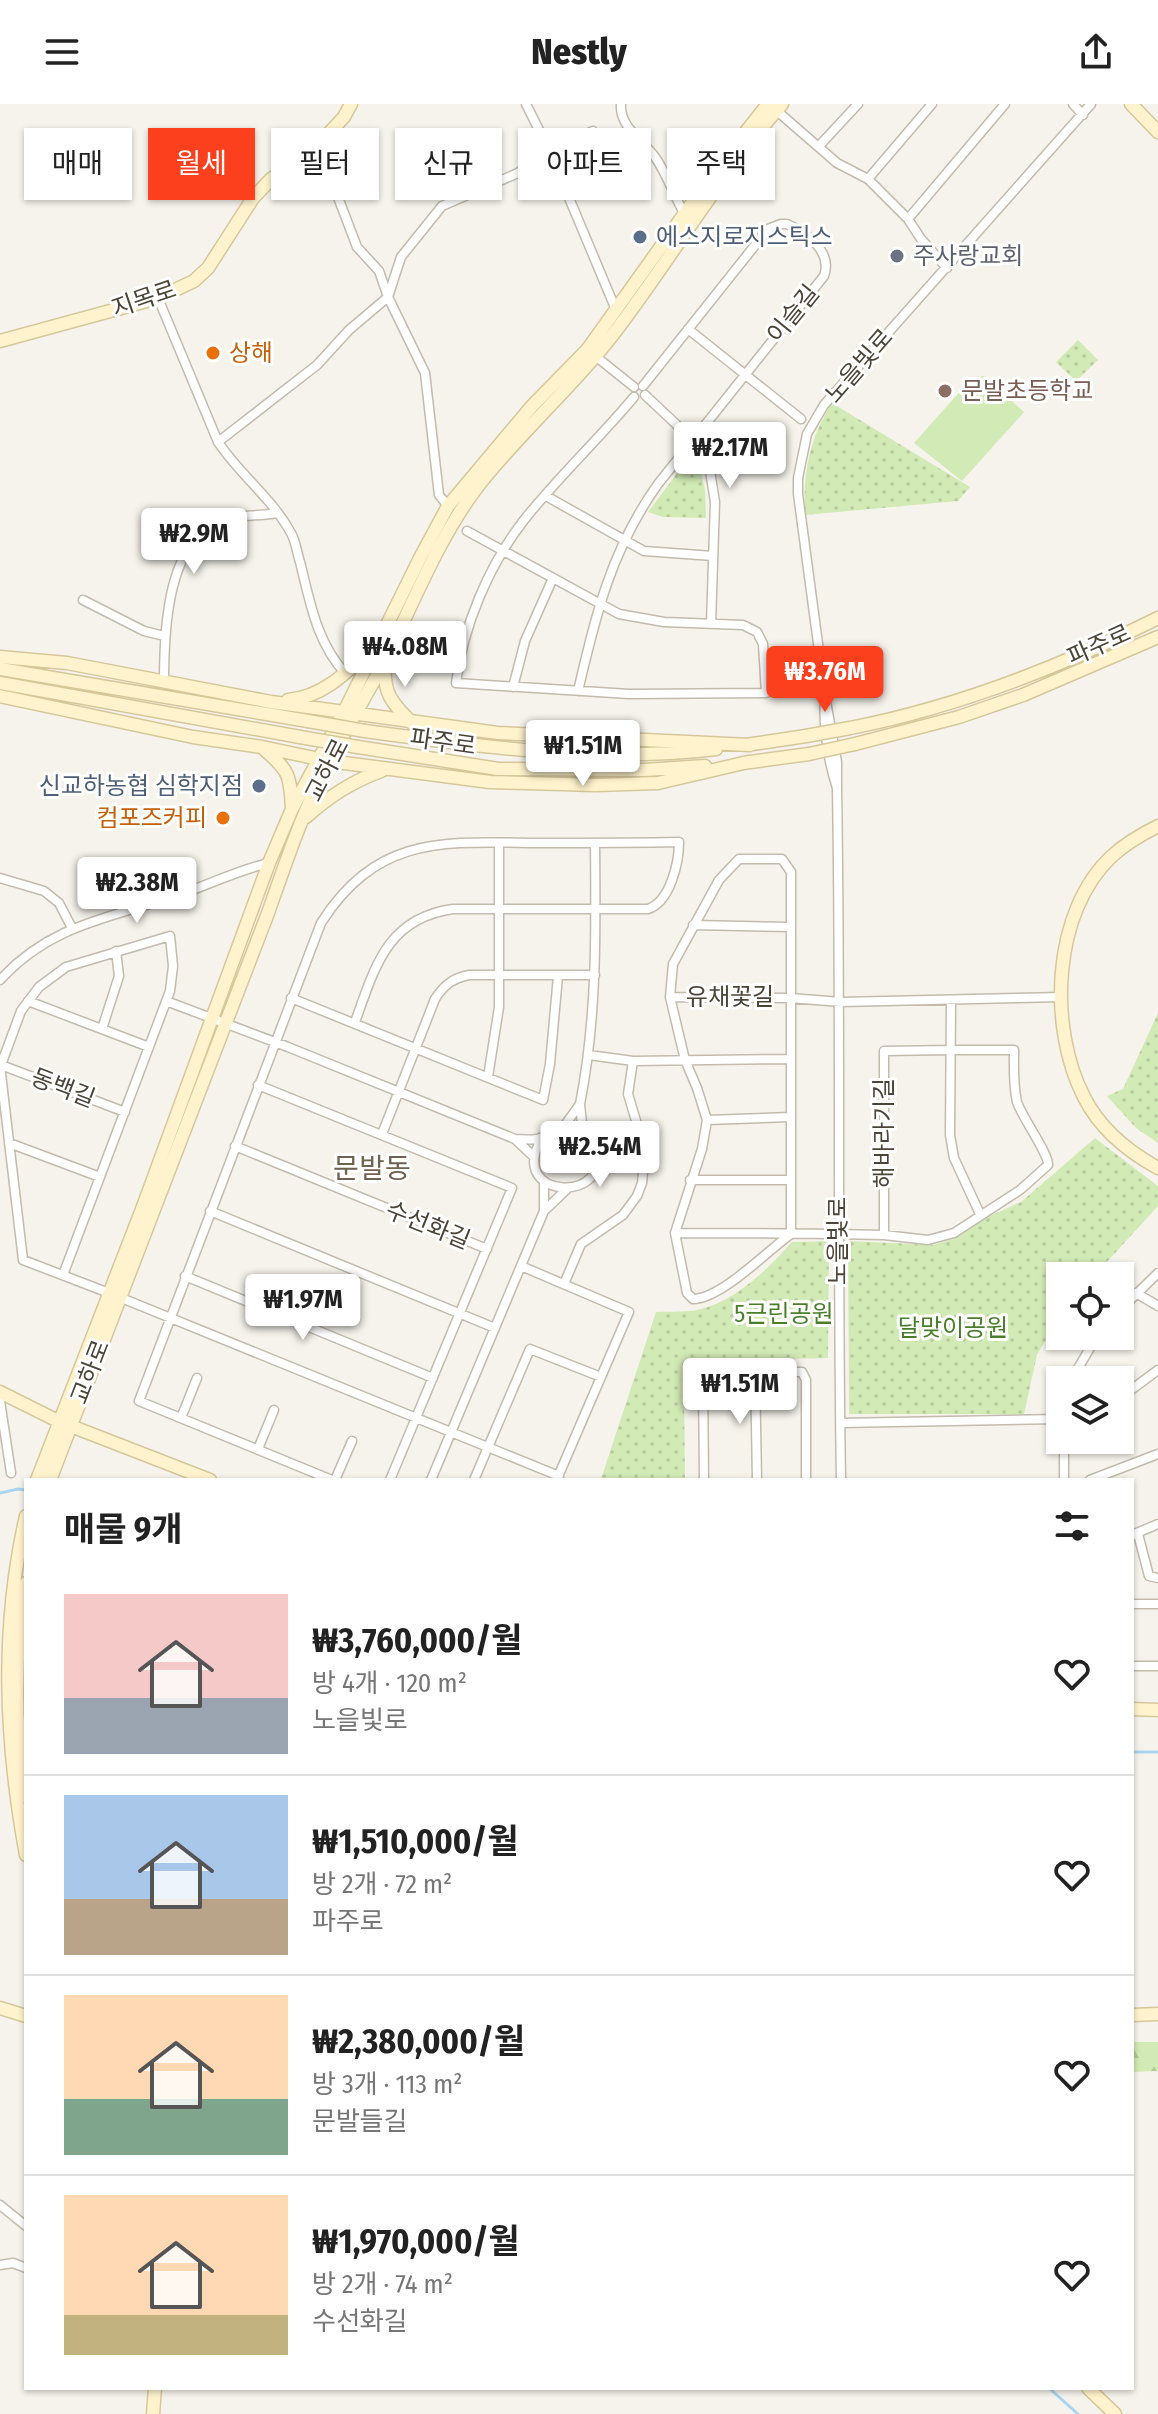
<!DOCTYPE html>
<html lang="ko">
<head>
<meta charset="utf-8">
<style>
  body { margin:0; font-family:"Fira Sans Condensed","Noto Sans KR",sans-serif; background:#f6f6f6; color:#222; height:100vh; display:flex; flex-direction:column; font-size:30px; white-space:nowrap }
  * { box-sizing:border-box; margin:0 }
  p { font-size:26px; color:#767676 }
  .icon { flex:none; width:44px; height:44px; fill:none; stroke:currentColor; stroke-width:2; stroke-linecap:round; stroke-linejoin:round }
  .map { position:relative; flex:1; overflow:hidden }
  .sheet { position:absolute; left:24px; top:1374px; width:1110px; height:912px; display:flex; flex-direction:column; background:#fff; border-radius:0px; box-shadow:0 2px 6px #0004 }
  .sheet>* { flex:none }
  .guide { position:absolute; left:24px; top:24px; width:1110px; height:72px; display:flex; gap:16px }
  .controls { position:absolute; left:1046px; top:1158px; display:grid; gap:16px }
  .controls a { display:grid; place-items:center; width:88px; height:88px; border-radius:0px; background:#fff; box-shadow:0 2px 6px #0004; font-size:40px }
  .price { position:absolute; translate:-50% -68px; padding:0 18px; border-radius:8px; background:#fff; color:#222; font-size:26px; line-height:52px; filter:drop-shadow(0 2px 4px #0008) }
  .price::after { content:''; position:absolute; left:50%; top:48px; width:24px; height:18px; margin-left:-12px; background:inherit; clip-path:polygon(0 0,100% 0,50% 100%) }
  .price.selected { background:#fc3f1d; color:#fff }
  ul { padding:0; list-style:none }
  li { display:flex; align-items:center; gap:24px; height:200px; padding:0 40px }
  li+li { border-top:2px solid #e0e0e0 }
  li span { display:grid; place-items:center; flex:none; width:224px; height:160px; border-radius:0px; color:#555 }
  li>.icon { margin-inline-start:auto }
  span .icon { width:96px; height:96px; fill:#fffc; stroke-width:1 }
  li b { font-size:34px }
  h2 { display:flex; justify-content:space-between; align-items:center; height:96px; padding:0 40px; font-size:34px }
  .pill { padding:0 28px; border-radius:0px; background:#fff; box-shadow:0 2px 6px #0004; font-size:28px; line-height:72px }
  .pill.selected { background:#fc3f1d; color:#fff }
  header { display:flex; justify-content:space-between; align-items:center; height:104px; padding:0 40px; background:#fff; font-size:36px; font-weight:800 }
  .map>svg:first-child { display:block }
</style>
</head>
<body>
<header><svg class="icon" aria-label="menu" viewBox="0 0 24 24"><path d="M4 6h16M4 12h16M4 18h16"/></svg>Nestly<svg class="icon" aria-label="share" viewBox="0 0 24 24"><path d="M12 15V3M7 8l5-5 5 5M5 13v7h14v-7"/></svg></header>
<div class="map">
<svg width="1158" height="2310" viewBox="0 0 1158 2310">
  <defs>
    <pattern id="forest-firs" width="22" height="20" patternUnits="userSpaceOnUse" patternTransform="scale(2)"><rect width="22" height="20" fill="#d2eab5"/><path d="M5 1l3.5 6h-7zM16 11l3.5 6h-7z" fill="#b6ca9c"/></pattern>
    <pattern id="park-dots" width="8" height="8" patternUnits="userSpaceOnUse" patternTransform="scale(2)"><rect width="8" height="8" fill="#d2eab5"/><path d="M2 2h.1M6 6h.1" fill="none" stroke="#b6ca9c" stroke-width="1.8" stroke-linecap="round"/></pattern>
  </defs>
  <rect width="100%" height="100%" fill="#f6f3ec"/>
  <path fill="url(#forest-firs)" d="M1132,1938H1158V1967L1132,1968Z"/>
  <path fill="url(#park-dots)" d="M1078,236L1098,256L1076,277L1056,258Z
    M832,299L970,383L958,397L805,411C803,369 809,335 832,299Z
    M684,360L699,362L705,385L706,414L663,413L648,408Z
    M1158,909V1039L1136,1024L1107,992L1123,985Z
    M1095,1034L1158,1082V1102L1094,1172H1060V1212L1037,1251L1024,1310H849L848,1137L933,1141L953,1135L983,1115L1021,1098Z
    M829,1137L828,1254L697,1257L689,1265L684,1277L685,1376L601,1375L656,1208C670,1207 687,1209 701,1205C737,1196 768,1165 792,1138Z"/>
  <path fill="#d2eab5" d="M984,272L1024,308L962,377L914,339L972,274Z"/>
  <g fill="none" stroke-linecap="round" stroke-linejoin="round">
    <path stroke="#a9d4f2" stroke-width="3" d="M0,1389L18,1385L26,1386
      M1132,1648H1158
      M1049,2284L1078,2310"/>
    <defs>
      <path id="street" d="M526,0L549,46L616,206
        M621,0C619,23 643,36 655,53C667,70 674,92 685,111
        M1073,0L1083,11
        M777,7L837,59L868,75L908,115L921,135L947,164
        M318,41L357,143L379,167L388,193L425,269L439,391L448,402
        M819,42L858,0
        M868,75L932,0
        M908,115L1005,0
        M158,194L218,338C240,371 272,394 291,429C296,438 297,449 300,458C310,498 317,540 346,570
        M688,225L801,315
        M594,251L634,283
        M645,291L693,336L710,367L715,398L711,520
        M218,338L317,261L349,226L388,193L401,153L442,102L518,69L549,46L593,27
        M546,392L644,447L713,452
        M467,427L619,510L664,518L743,521L757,528L763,540L766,589L629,590L456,579C463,522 489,461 524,416C558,373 599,335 634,293
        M83,496L144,527L164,532
        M164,578C164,528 166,430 228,414C240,411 262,412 277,409
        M513,583L525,537L553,474
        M578,587C596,510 611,446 658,380L824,172C833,148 807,129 787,120H781L768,125L643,282
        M825,592C823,624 827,653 837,684V658L825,592L798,390V374L807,330L824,301L1091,0
        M837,684C841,914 837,1145 841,1376
        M0,774L44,787L59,799L72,824
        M693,821L791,823
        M0,876C52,819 112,814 181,790C211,780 238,766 269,759
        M670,893L685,956L697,984L707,1016L702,1045L675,1129
        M291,894L543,996L550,960L558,872
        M28,897L149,943
        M166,897L288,943L515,1035
        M951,897L950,1031L954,1054L980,1110
        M102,925L119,872L116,847
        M951,946H1014C1014,963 1013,981 1017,998C1023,1015 1049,1050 1048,1061L1020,1086L954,1129L928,1136L884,1131V947Z
        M589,951L633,957L790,955
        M1,961L125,1008
        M488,973L499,903V739
        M258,981L512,1084L390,1376
        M580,1000C597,914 596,827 595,739
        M707,1016L790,1013
        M563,1024L580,1000L583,1030
        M382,1030L435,895C444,881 453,874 469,871H595
        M9,1039L100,1073
        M235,1042L487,1145
        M534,1053L515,1035C523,1035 533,1037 540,1034C551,1031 556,1022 569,1024C579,1025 589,1032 593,1042C619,1099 504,1098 542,1034
        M690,1076H791
        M544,1077V1107L567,1085
        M210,1107L495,1224
        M884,1131C815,1129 745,1129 675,1129L687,1189L693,1195C721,1195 767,1147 791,1130V768L782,755H739L719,776L673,860L670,893L790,894L841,898L1061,893
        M521,1162L629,1208L557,1375
        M63,1171L170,887L173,862L170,832L66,863L39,883L21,907L1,961V970L23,1156L109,1189
        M185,1172L433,1274
        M564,1180L581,1140L623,1111L637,1092L642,1079L645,1047L628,990L633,957
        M1136,1189L1158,1202
        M119,1193L559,1372
        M1120,1206L1158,1169
        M755,1268L757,1376
        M1074,1276L1077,1266L1097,1232
        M1120,1294L1158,1266
        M0,1297L11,1369
        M181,1314L197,1274
        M840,1319L1060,1315
        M1064,1336V1376
        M258,1345L274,1306
        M332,1376L139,1297L321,819C378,730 445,738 538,739C585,739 632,739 679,738C679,759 670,798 648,805H453C387,814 375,863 355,918
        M335,1376L352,1337
        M431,1376L544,1107
        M474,1376L530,1245L601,1273
        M704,1376L703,1276L712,1268H802L806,1276V1376
        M1090,1376L1158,1350
        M1138,1430L1149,1472L1158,1474
        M1132,1431L1158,1420
        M1132,1500H1158
        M1132,1562H1158
        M0,2101L26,2122
        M0,2161L13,2159L26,2164"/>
      <path id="secondary" d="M1131,0L1158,28
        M0,237L158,194L194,177L208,164L253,94L271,75L318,41L344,13L351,0
        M0,553L67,559L271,598L498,629L750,641
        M385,560C383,590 392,599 412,619
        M0,565L308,617
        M0,579L300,633
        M0,592L193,633L262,643L329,657L490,678L596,681L658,679L748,658
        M288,596C324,593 348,567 372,544
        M850,624C958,603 1060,563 1158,514
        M365,627C482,643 598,659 716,645
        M855,640L959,613L1023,591L1158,533
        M746,641L806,632
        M358,643L498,665L644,666L705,662
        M264,645C289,667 290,670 292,704
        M743,659L809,650
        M306,713C330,692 351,678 381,667
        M1158,722C1142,730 1125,740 1112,752C1052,808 1048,923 1084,993C1100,1025 1127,1047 1158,1064
        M0,1288L58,1317L210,1376
        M37,1376L144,1100L269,759L292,705L344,608L420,454L448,402L532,302L587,246L718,63L768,0
        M50,1376L268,809C286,758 303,706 329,658C347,622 369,588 387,552C415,495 439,433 478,382C522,326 576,280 618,224C674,150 721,69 782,0
        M26,1412C0,1526 5,1637 26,1751
        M26,1479C15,1548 14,1623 26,1692
        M1132,1605L1158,1606
        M0,1904L26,1912
        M1132,1911L1158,1910
        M1088,2284L1115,2310
        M153,2310L155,2284"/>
    </defs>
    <use href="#street" stroke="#c2bbae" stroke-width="11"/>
    <use href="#secondary" stroke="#d6c79b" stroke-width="15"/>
    <use href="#street" stroke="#fff" stroke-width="8"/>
    <use href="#secondary" stroke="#fff3cd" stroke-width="12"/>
    <defs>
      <path id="secondary-bridge" d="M308,617L365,627
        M806,632L850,624
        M300,633L358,643
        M809,650L855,640"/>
    </defs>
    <use href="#secondary-bridge" stroke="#d6c79b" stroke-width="15" stroke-linecap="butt"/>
    <use href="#secondary-bridge" stroke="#fff3cd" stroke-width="12"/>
  </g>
  <g fill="#5c6f8a" stroke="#fff" stroke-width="3">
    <circle cx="640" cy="133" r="8"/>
    <circle cx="259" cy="682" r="8"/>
  </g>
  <circle fill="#6b7280" stroke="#fff" stroke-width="3" cx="897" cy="152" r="8"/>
  <g fill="#e8710a" stroke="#fff" stroke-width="3">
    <circle cx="213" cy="249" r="8"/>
    <circle cx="223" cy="714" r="8"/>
  </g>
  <circle fill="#8d6e63" stroke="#fff" stroke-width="3" cx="945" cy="287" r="8"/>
  <g text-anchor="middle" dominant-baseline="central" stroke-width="6" stroke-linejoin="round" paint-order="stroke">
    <g font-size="24" fill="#4e5e75" stroke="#fff" text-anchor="start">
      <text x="656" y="133">에스지로지스틱스</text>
      <text x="243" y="682" text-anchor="end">신교하농협 심학지점</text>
    </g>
    <g font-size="24" fill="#5b616d" stroke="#fff" text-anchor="start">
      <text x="913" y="152">주사랑교회</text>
    </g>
    <g font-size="24" fill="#4b4439" stroke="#fff">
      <text transform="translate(144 195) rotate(-19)">지목로</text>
      <text transform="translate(793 210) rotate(-51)">이슬길</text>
      <text transform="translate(859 262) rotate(-49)">노을빛로</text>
      <text transform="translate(1099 541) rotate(-24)">파주로</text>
      <text transform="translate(443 638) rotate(8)">파주로</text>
      <text transform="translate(327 666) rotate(-63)">교하로</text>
      <text x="730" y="893">유채꽃길</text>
      <text transform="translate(63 984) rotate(21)">동백길</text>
      <text transform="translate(884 1029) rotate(-90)">해바라기길</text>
      <text transform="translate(428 1121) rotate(22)">수선화길</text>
      <text transform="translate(838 1137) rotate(-90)">노을빛로</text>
      <text transform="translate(90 1268) rotate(-69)">교하로</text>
    </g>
    <g font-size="24" fill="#c56008" stroke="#fff" text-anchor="start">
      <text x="229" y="249">상해</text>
      <text x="207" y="714" text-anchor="end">컴포즈커피</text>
    </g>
    <g font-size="24" fill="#785e54" stroke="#fff" text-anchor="start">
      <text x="961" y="287">문발초등학교</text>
    </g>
    <g font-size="24" fill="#4a7f2a" stroke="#fff">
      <text x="784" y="1210">5근린공원</text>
      <text x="953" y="1224">달맞이공원</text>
    </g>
    <g font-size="28" fill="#6e6250" stroke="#fff">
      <text x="372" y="1064">문발동</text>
    </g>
  </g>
</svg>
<div class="controls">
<a><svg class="icon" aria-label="locate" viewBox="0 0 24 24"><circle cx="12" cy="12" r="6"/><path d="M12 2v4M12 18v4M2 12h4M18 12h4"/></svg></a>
<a><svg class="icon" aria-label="layers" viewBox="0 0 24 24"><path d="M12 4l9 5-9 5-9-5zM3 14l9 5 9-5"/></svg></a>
</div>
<b class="price" style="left:730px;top:386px">₩2.17M</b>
<b class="price" style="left:194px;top:472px">₩2.9M</b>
<b class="price" style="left:405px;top:585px">₩4.08M</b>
<b class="price selected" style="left:825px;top:610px">₩3.76M</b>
<b class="price" style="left:583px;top:684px">₩1.51M</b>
<b class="price" style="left:137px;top:821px">₩2.38M</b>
<b class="price" style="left:600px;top:1085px">₩2.54M</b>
<b class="price" style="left:303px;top:1238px">₩1.97M</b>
<b class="price" style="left:740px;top:1322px">₩1.51M</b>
<div class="guide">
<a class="pill">매매</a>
<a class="pill selected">월세</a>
<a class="pill">필터</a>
<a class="pill">신규</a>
<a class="pill">아파트</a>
<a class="pill">주택</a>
</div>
<section class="sheet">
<h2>매물 9개<svg class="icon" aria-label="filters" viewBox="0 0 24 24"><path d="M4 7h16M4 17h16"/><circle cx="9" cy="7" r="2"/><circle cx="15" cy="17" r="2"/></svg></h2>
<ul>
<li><span style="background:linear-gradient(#f6c9c9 65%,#9aa5b1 0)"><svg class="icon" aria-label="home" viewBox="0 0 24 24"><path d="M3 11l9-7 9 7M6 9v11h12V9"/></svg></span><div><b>₩3,760,000/월</b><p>방 4개 · 120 m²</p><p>노을빛로</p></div><svg class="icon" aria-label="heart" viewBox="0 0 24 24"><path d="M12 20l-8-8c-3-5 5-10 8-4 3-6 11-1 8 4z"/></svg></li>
<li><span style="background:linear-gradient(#a9c7e8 65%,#b9a48a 0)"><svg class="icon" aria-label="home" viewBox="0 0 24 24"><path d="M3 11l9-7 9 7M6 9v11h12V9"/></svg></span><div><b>₩1,510,000/월</b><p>방 2개 · 72 m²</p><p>파주로</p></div><svg class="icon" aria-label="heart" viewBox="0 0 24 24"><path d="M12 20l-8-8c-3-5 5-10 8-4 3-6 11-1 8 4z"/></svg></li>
<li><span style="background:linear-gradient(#ffd9b3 65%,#7fa58c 0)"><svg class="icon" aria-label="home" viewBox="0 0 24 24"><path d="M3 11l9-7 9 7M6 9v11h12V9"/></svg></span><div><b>₩2,380,000/월</b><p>방 3개 · 113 m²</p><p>문발들길</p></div><svg class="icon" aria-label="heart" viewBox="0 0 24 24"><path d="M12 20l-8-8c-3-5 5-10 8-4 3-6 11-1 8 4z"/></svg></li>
<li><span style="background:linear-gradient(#ffd9b3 75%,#c2b280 0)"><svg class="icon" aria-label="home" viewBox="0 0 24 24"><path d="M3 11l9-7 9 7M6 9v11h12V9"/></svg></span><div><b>₩1,970,000/월</b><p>방 2개 · 74 m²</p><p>수선화길</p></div><svg class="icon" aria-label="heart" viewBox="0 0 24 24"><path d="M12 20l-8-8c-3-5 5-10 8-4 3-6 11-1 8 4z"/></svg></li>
</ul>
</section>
</div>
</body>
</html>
